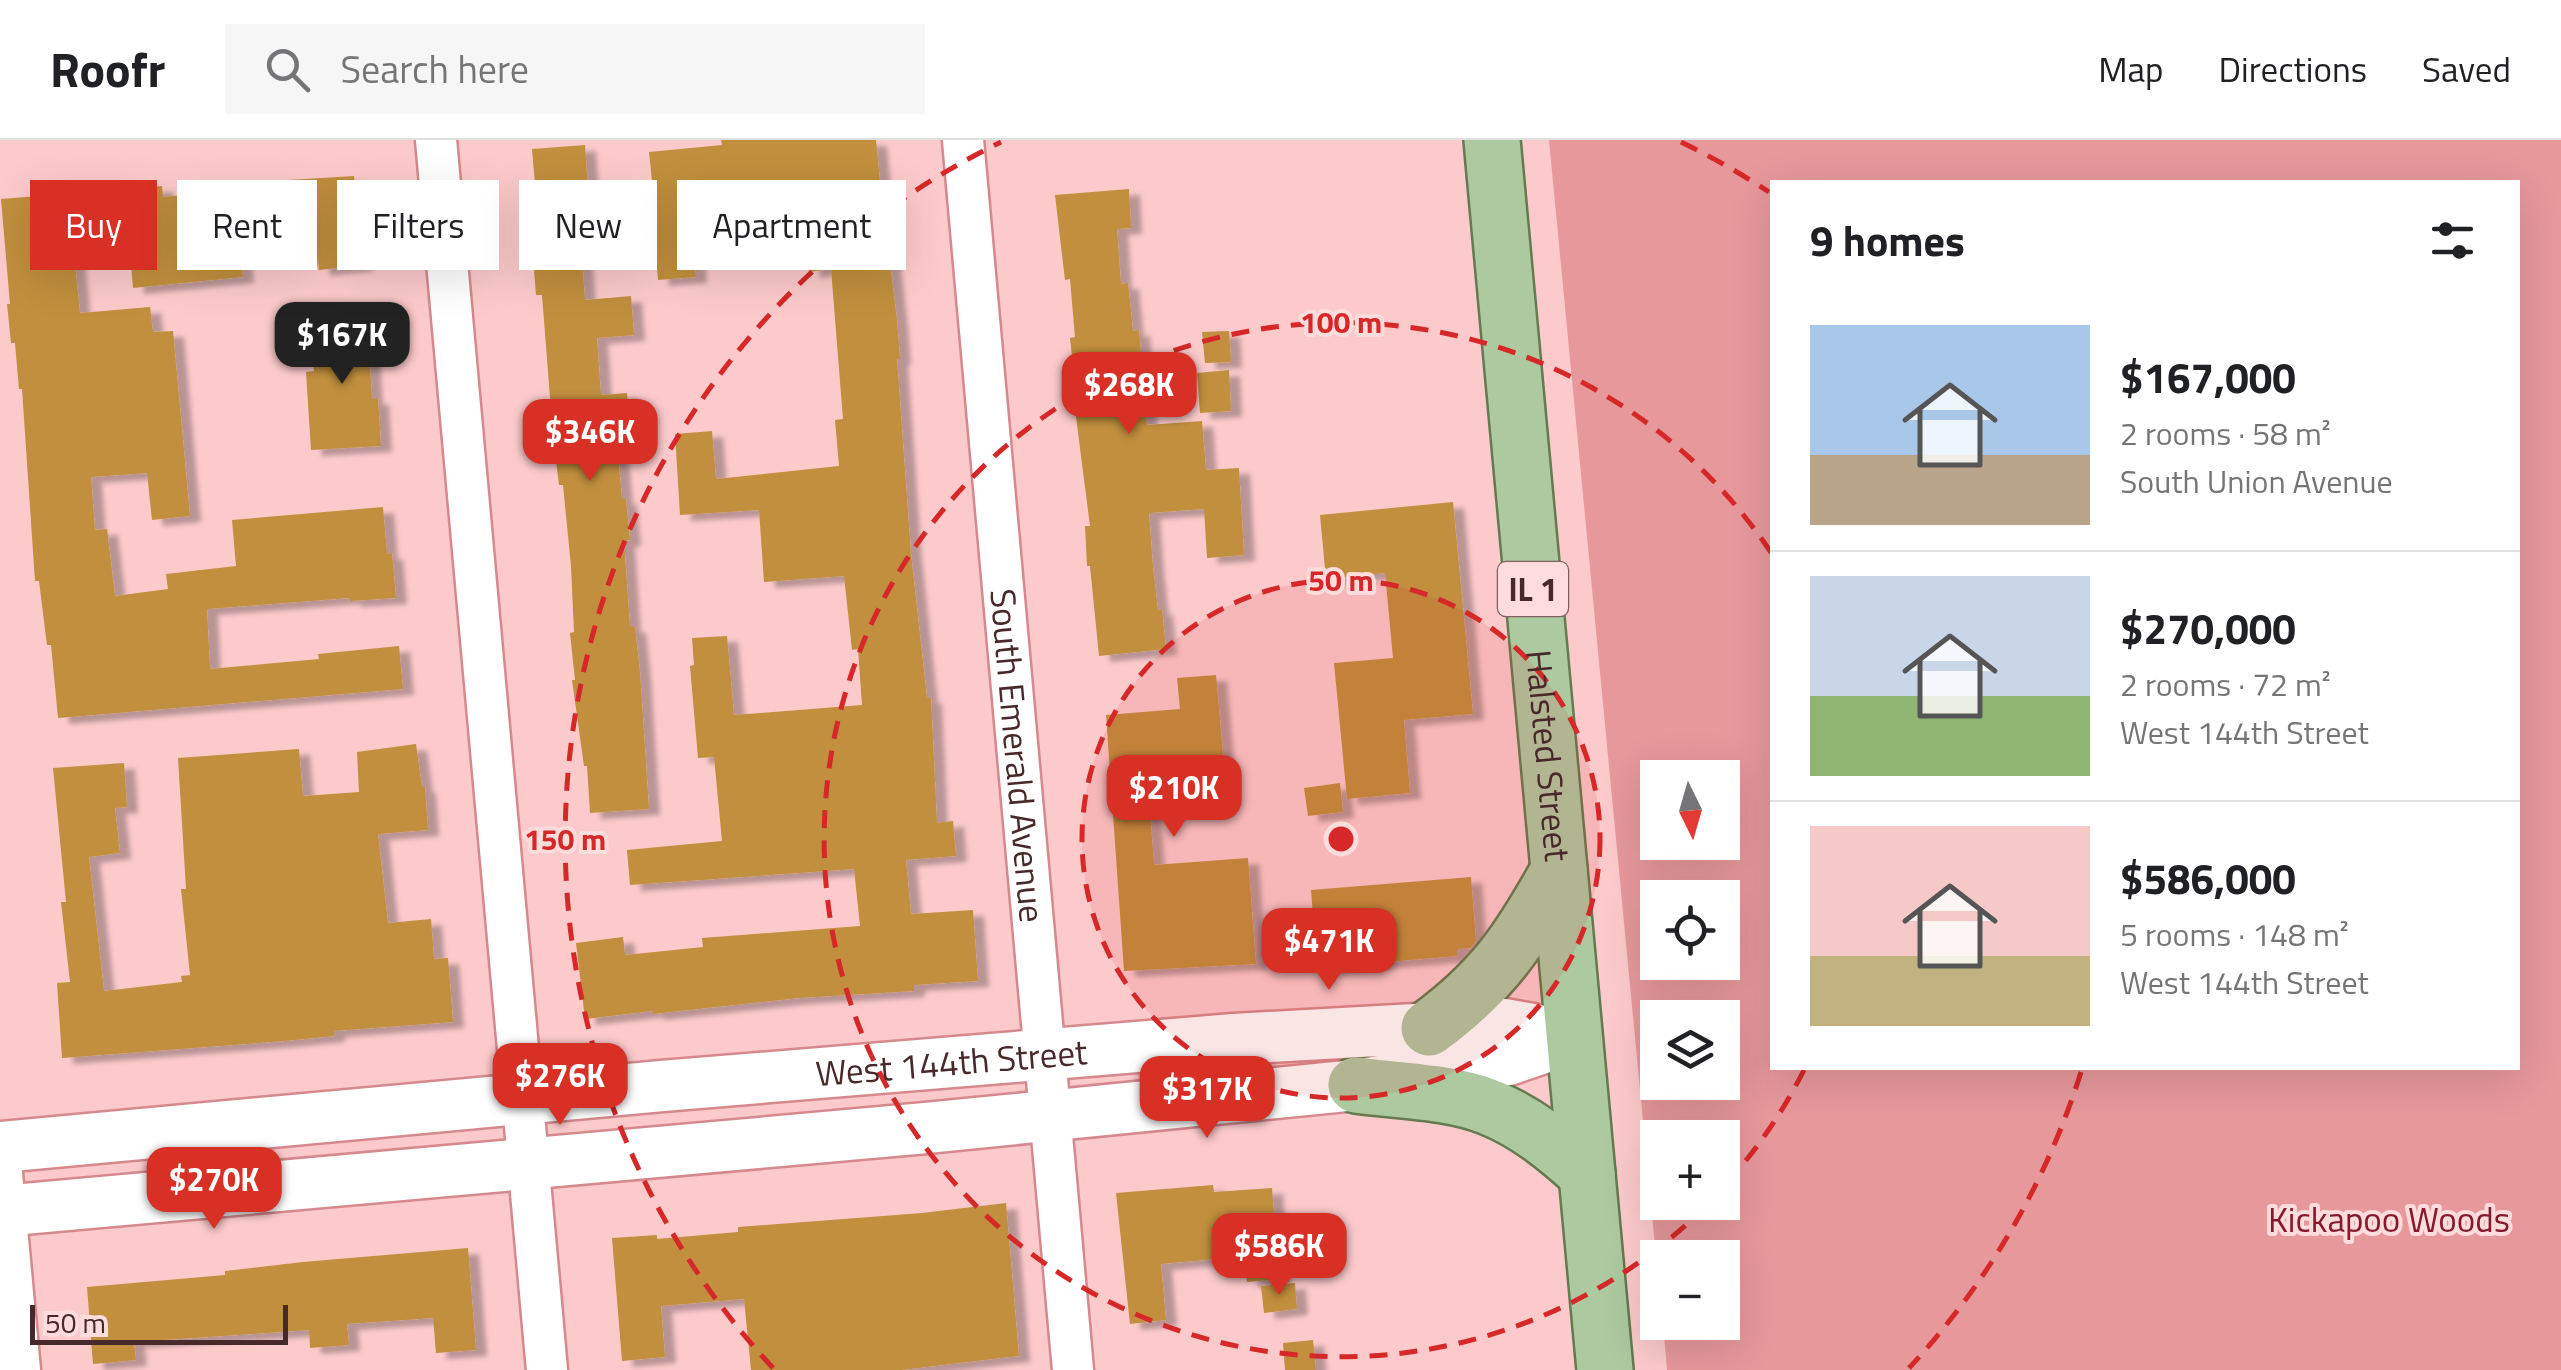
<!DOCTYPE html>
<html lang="en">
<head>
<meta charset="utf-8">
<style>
  body { margin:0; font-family:"Titillium Web",sans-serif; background:#f6f6f6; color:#202124; height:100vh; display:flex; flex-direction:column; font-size:38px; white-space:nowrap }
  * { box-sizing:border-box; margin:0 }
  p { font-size:32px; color:#757577 }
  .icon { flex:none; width:55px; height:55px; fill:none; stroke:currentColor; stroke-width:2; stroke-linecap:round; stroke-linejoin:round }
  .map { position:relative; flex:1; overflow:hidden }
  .side { position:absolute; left:1770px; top:40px; width:750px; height:890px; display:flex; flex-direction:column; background:#fff; border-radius:0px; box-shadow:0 10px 40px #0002 }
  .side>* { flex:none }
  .hud { position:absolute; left:30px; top:40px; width:950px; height:90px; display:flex; gap:20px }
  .needle { width:65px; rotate:175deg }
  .fabs { position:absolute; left:1640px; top:620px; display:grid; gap:20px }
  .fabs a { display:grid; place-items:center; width:100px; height:100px; border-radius:0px; background:#fff; box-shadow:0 10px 40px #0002; font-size:50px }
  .scale { position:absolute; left:30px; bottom:25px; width:258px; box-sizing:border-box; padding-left:10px; border:5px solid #48292a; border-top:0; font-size:28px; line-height:35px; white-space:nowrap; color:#48292a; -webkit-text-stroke:8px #fedcdc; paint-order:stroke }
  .price { position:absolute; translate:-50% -85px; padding:0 22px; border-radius:20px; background:#d93025; color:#fff; font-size:32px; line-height:65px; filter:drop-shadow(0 2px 5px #0008) }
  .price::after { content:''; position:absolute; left:50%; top:60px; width:30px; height:22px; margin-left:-15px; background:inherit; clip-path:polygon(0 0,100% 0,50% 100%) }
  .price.current { background:#222; color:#fff }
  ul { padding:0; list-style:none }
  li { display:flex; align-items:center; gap:30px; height:250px; padding:0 40px }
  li+li { border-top:2px solid #e0e0e0 }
  li span { display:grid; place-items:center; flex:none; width:280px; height:200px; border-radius:0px; color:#555 }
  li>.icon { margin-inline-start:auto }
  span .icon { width:120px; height:120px; fill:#fffc; stroke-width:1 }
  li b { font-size:42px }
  h2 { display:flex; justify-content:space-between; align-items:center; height:120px; padding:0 40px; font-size:42px }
  .pill { padding:0 35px; border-radius:0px; background:#fff; box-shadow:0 10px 40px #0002; font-size:35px; line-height:90px }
  .pill.current { background:#d93025; color:#fff }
  header { display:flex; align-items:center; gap:60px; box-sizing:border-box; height:140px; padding:0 50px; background:#fff; border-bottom:2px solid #e0e0e0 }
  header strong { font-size:48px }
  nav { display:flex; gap:55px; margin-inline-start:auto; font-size:35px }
  .search { width:700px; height:90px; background:#f6f6f6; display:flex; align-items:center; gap:25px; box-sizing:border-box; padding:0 35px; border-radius:0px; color:#757577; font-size:38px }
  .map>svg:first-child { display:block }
</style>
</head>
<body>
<header>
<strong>Roofr</strong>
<div class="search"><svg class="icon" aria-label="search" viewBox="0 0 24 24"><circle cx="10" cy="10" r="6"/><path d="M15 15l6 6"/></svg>Search here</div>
<nav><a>Map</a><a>Directions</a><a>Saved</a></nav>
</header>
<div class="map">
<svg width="2561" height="1230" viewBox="0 0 2561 1230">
  <defs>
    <filter id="shadow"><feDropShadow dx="11" dy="6" stdDeviation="2.5" flood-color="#0004"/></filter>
  </defs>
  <rect width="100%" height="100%" fill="#fccacb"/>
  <path fill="#e6989b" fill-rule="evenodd" d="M1549,0H2561V1230H1667L1663,1183L1722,1182V1118H1658L1657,1127ZM1772,42H2518V928H1772ZM1658,638H1722V702H1658ZM1658,758H1722V822H1658ZM1658,878H1722V942H1658ZM1658,998H1722V1062H1658Z"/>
  <path fill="#c18f3d" filter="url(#shadow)" d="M721,0H876L884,85H888L892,123H890L897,180L900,219H897L911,414L927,558H931L937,683L953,681L956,716L906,720L911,774L973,770L978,841L914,845V851L799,858L653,874V871L585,879L576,803L623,797L625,815L703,807L702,798L860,786L854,729L630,745L627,710L722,701L714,617L698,618L690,526L694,525L692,498L727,496L734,575L862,565L858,509L852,510L844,436L764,442L759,370L680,375L675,294L712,291L716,339L839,326L835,280L843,279L831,129L809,132L804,85L693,96L696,137L658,140L654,93H650L647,61L654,60L649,12L722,5Z
    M585,5L589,65L595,64L598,103L581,104L585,160L631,156L634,195L597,198L601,255L627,253L630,291L616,292L622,359H626L630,400L624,401L630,487H635L640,532L649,669L590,673L587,626H584L572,540H575L570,493L574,492L571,426L563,345H559L553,296L542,155H536L533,117H538L534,69L537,68L532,9Z
    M354,36L363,125L319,130L318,119L294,122L290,80L238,83L243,137L133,148L128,90L72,95L80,173L150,167L153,192L173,191L190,376L152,380L147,333L91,337L95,390L107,389L115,456L168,449L166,434L236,426L232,380L383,367L387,414L392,413L396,458L350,461L349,458L207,469L210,529L319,519L318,514L399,506L403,549L58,578L51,505H47L39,441H35L22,249H19L15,203H11L7,164H10L1,59L162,46L163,57L273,46L272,41Z
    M1129,49L1131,88L1117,89L1121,144L1128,143L1133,191L1139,190L1147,285L1202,281L1206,330L1239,328L1244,415L1207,418L1204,369L1149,373L1153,427L1158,470L1162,469L1166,509L1099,516L1090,426H1087L1085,386H1090L1072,246H1075L1070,198L1075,197L1070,139L1065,140L1055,55Z
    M367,178L372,259H378L381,306L311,310L306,232L314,231L310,182Z
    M1229,191L1231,222L1205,223L1202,192Z
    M1229,230L1231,271L1200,273L1197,233Z
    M1453,362L1473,574L1404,580L1410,653L1347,659L1334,523L1393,518L1385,433L1326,439L1320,375Z
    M1216,535L1226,648L1181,650V655L1149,658L1154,725L1248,718L1256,824L1124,831L1106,575L1180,569L1177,538Z
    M416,604L422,647H425L428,690L378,694L388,783L431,779L434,819L448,818L453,882L334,891V896L284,901L62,918L57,843L70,842L61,762H66L53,628L124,623L127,667L115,668L120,713L89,717L104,851L182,842L181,836L190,835L181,749H186L178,618L299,609L303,656L359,652L357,612Z
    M1340,643L1343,672L1308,676L1304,648Z
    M1471,737L1476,801L1471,808L1457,809V816L1317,828L1311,750Z
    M1213,1045L1214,1052L1272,1048L1279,1139L1247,1142L1246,1131H1239L1238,1117L1161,1124L1166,1180L1130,1184L1116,1053Z
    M1006,1063L1019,1216L901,1230H751L744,1159L661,1166L665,1217L622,1221L612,1098L657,1095V1099L738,1092V1087L922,1073Z
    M468,1108L476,1210L436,1213L433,1178L347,1184L349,1205L310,1208L309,1190L134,1202L136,1220L93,1224L87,1147L225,1135V1131L303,1122Z
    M1295,1143L1297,1169L1264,1173L1261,1146Z
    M1313,1200L1316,1230H1285L1283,1203Z"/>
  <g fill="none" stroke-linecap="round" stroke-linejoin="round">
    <defs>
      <g id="minor">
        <path d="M436,0L547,1230"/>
        <path id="s1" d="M963,0L1073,1230"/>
        <path d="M0,1012L20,1230"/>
      </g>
      <g id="tertiary">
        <path id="s2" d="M0,1007L662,946L1234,899L1505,884L1570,896"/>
        <path d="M0,1071L926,988L1356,945L1508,920L1575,897"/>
      </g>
      <g id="primary">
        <path id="s3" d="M1492,0L1605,1230"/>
        <path d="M1429,888C1494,840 1520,800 1559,730"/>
        <path d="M1356,945C1399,951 1449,951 1489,967C1527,982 1557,1007 1587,1034"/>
      </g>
    </defs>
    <use href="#minor" stroke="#d6898c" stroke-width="45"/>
    <use href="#tertiary" stroke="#d6898c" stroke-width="55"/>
    <use href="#primary" stroke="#657a4e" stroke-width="60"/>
    <use href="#minor" stroke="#fff" stroke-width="40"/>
    <use href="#tertiary" stroke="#fff" stroke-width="50"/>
    <use href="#primary" stroke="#acc9a0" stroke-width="55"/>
  </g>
  <circle cx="1341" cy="699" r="259" fill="#d62828" fill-opacity=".12"/>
  <g fill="none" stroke="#d62828" stroke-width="5" stroke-dasharray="18 12">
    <circle cx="1341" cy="699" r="259"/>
    <path d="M1804 930A517 517 0 0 1 1725 1045M1707 1065A517 517 0 1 1 1772 414"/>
    <path d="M2081 932A776 776 0 0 1 1909 1228M773 1228A776 776 0 0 1 1001 2M1681 2A776 776 0 0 1 1769 52"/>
  </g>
  <g text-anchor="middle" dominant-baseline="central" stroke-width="8" stroke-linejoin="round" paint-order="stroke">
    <rect fill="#fedcdc" stroke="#7f5f5f" stroke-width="2.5" x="1498" y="422" width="70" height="54" rx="8"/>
    <g font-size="32" font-weight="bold" fill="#48292a">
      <text x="1533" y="449">IL 1</text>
    </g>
    <g font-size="35" fill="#48292a" stroke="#fedcdc">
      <text stroke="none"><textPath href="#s1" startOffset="618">South Emerald Avenue</textPath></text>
      <text stroke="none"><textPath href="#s3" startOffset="618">Halsted Street</textPath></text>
      <text stroke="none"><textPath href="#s2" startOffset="955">West 144th Street</textPath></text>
    </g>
    <g font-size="35" fill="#841a2c" stroke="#fedcdc">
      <text x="2389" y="1079">Kickapoo Woods</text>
    </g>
  </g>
  <circle cx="1341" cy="699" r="15" fill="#d62828" stroke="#fedcdc" stroke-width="5"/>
  <g font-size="30" text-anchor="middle" font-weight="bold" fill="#d62828" stroke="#fedcdc" stroke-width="8" stroke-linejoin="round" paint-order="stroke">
    <text x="1341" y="193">100 m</text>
    <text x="1341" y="451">50 m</text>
    <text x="565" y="710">150 m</text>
  </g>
</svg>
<div class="fabs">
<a><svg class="needle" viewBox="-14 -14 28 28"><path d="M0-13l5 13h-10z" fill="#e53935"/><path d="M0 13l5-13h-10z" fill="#757577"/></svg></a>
<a><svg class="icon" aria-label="locate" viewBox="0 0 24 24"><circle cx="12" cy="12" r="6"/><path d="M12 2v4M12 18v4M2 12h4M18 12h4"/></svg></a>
<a><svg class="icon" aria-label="layers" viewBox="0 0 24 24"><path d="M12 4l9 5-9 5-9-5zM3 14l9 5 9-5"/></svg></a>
<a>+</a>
<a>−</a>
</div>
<div class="scale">50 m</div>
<b class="price current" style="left:342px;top:247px">$167K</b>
<b class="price" style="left:1129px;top:297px">$268K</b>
<b class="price" style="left:590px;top:344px">$346K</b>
<b class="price" style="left:1174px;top:700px">$210K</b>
<b class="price" style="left:1329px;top:853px">$471K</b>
<b class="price" style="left:560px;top:988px">$276K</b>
<b class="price" style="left:1207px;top:1001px">$317K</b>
<b class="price" style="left:214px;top:1092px">$270K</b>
<b class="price" style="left:1279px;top:1158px">$586K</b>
<div class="hud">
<a class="pill current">Buy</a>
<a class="pill">Rent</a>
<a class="pill">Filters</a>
<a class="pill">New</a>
<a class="pill">Apartment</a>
</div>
<section class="side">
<h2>9 homes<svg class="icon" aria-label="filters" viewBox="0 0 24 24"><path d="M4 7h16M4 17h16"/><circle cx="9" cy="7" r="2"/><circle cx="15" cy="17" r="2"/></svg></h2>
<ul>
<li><span style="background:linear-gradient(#a9c7e8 65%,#b9a48a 0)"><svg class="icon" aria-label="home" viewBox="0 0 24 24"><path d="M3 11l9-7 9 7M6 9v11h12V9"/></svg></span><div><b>$167,000</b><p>2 rooms · 58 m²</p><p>South Union Avenue</p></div></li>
<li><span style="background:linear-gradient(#c9d6e8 60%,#8fb573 0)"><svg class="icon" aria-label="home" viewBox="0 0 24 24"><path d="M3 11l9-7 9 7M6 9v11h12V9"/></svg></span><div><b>$270,000</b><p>2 rooms · 72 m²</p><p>West 144th Street</p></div></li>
<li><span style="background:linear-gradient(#f6c9c9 65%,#c2b280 0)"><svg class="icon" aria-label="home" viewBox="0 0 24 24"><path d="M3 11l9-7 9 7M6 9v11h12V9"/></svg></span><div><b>$586,000</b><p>5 rooms · 148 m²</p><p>West 144th Street</p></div></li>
</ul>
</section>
</div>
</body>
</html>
